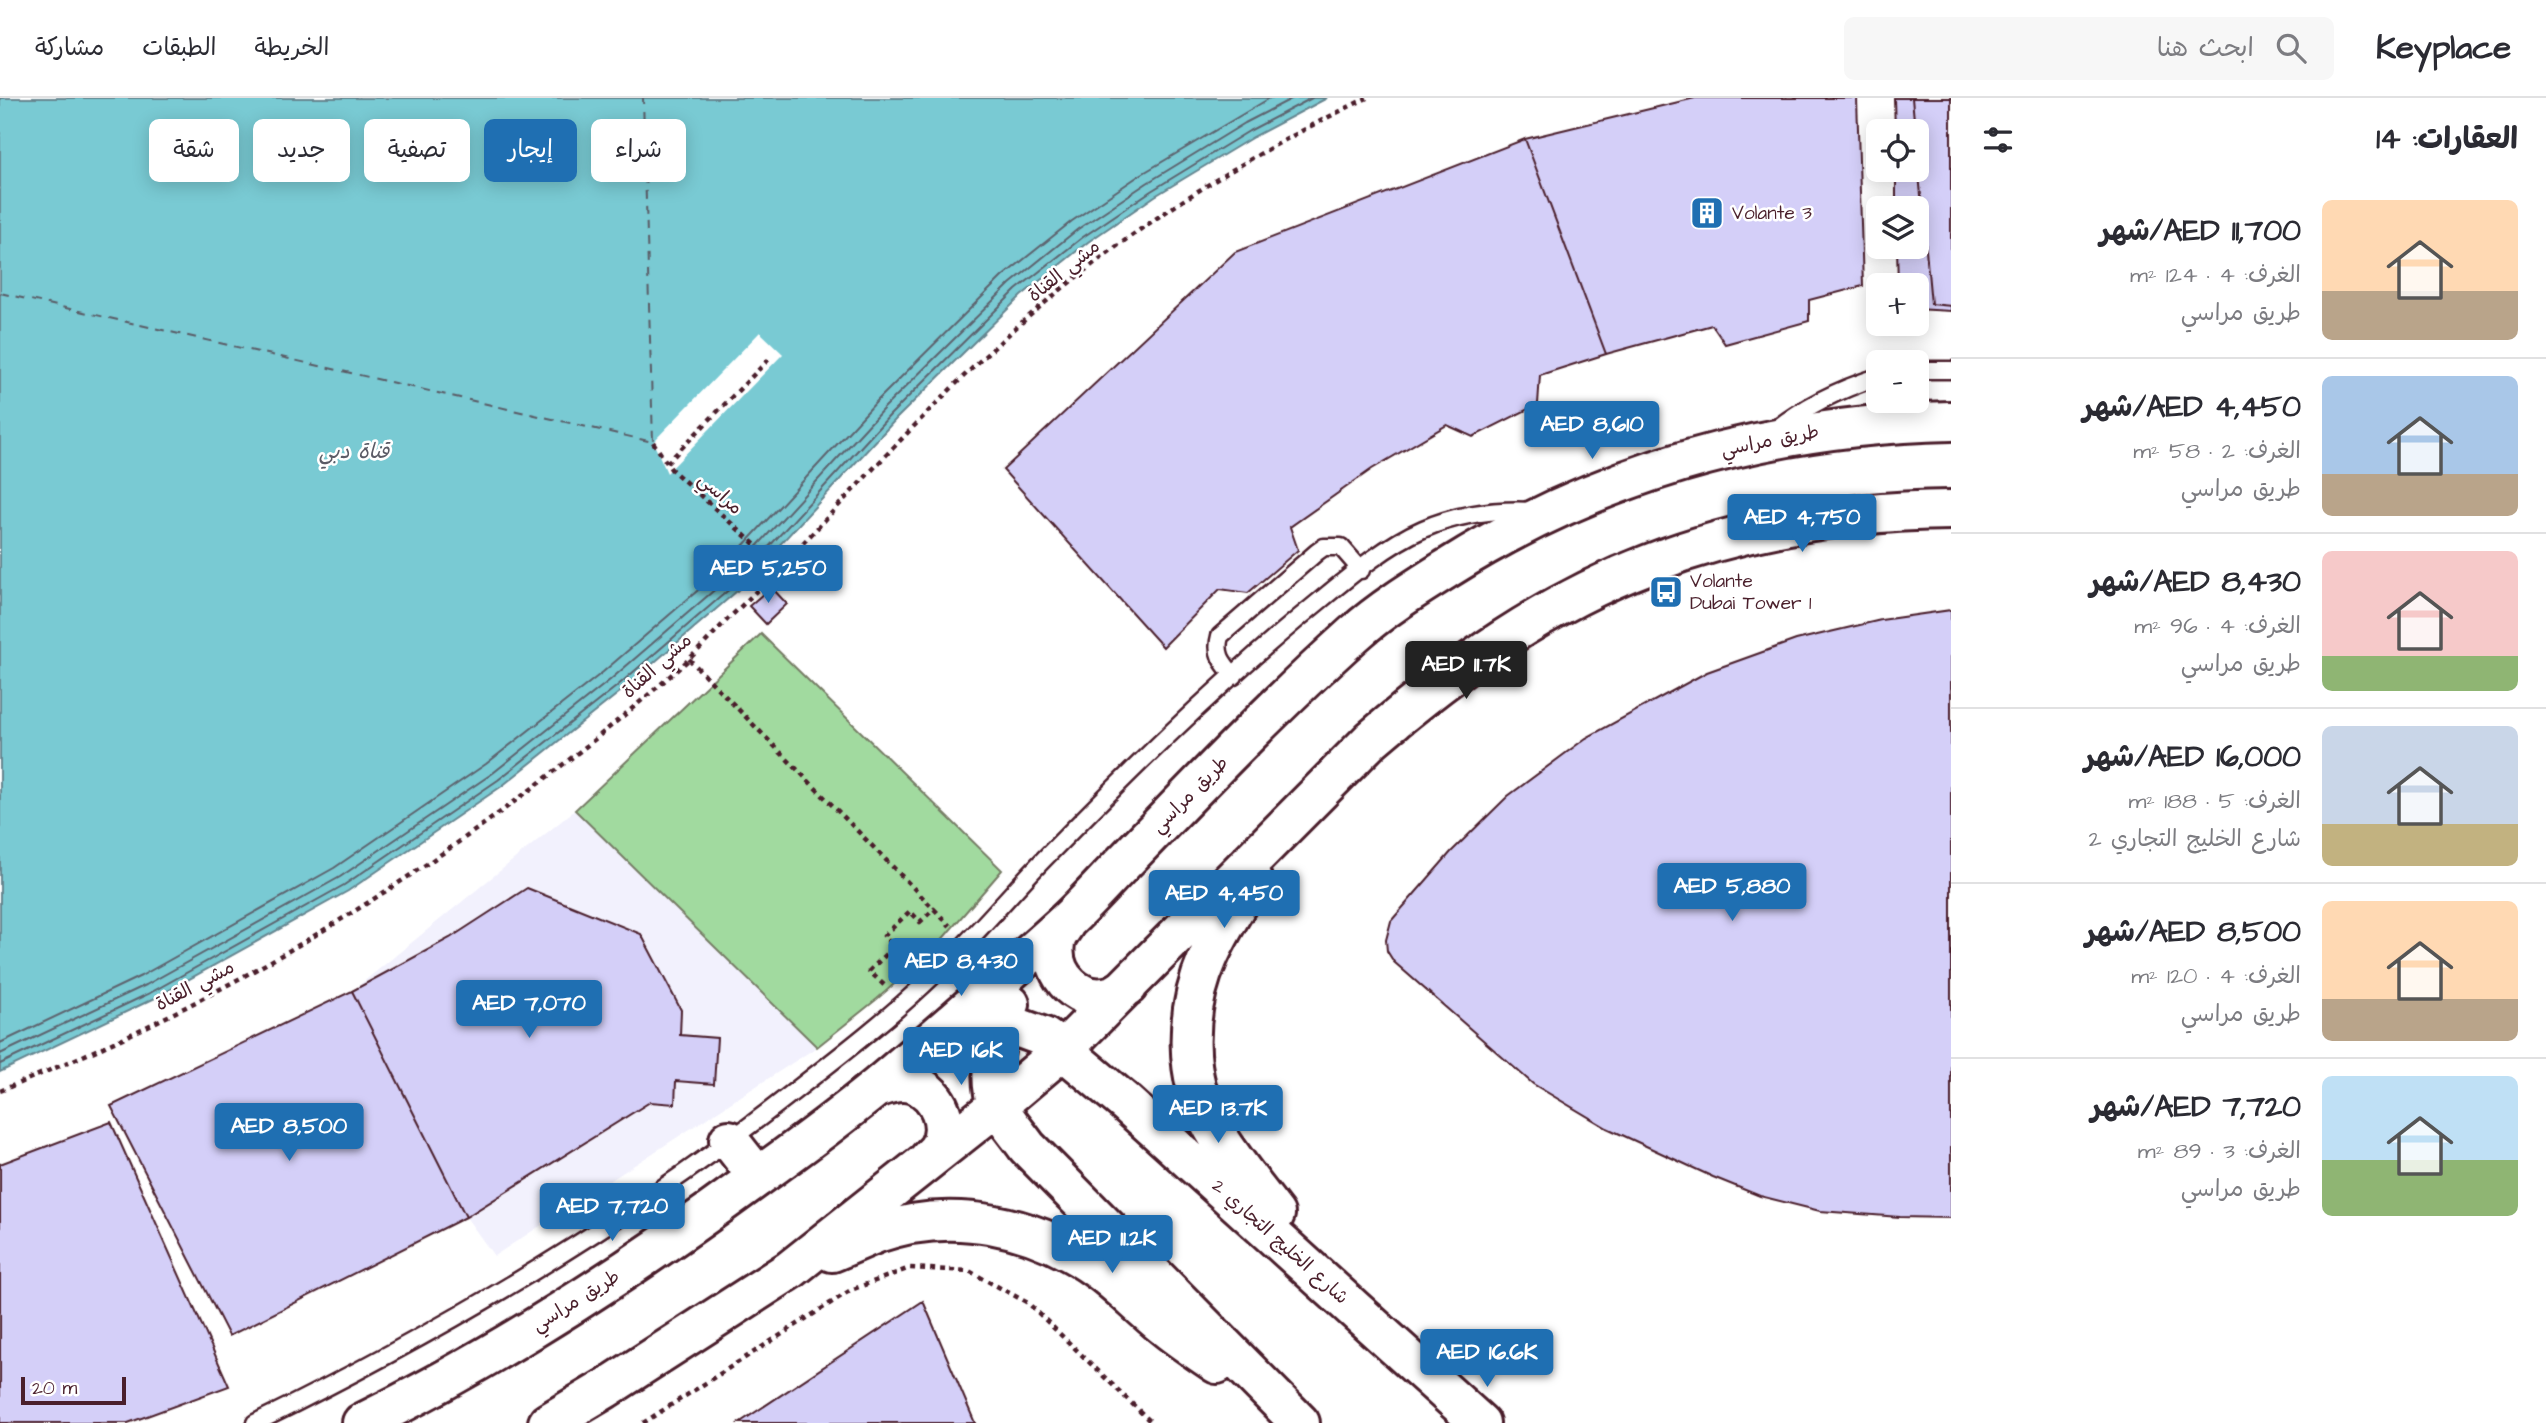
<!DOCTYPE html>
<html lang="ar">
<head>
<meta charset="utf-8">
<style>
  body { margin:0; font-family:"Architects Daughter","Playpen Sans Arabic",sans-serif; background:#f7f7f7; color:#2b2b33; direction:rtl; height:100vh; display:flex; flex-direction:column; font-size:26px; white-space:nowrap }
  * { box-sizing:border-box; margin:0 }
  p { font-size:23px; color:#7c7c81 }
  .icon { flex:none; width:38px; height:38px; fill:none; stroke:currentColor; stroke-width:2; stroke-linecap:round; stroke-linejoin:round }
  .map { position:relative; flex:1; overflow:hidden; direction:ltr }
  .sheet { display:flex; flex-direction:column; background:#fff; width:595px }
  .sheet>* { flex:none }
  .top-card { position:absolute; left:21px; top:21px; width:665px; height:63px; direction:rtl; display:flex; gap:14px }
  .fabs { position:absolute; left:1866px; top:21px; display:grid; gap:14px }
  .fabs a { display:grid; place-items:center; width:63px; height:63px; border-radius:10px; background:#fff; box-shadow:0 4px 18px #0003; font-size:35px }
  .scale { position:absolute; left:21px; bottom:18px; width:105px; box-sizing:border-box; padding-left:7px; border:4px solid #4a1f2b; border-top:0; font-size:19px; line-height:24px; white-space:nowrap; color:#4a1f2b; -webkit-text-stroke:5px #fff; paint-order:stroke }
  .price { position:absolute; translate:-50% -60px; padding:0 16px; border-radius:7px; background:#1f6fb2; color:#fff; font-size:23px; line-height:46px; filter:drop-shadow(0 2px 4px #0008) }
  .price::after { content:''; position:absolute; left:50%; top:42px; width:21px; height:16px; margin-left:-10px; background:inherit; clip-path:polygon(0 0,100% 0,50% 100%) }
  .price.on { background:#222; color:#fff }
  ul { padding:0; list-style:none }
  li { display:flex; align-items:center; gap:21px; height:175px; padding:0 28px }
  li+li { border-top:2px solid #e1e1e2 }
  li span { display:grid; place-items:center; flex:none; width:196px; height:140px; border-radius:10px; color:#555 }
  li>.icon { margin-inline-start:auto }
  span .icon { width:84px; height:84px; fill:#fffc; stroke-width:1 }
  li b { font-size:30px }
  h2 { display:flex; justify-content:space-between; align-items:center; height:84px; padding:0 28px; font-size:30px }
  .tag { padding:0 24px; border-radius:10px; background:#fff; box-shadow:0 4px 18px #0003; font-size:24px; line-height:63px }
  .tag.on { background:#1f6fb2; color:#fff }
  header { display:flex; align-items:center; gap:42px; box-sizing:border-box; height:98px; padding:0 35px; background:#fff; border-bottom:2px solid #e1e1e2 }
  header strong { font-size:33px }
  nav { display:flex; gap:38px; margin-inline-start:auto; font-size:24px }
  .search { width:490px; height:63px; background:#f7f7f7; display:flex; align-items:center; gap:18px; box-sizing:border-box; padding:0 24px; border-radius:10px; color:#7c7c81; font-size:26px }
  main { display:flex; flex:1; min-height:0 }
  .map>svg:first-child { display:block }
</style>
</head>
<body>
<header>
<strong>Keyplace</strong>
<div class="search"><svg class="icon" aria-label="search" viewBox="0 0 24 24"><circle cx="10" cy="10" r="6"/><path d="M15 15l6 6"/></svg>ابحث هنا</div>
<nav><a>الخريطة</a><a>الطبقات</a><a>مشاركة</a></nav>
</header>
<main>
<section class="sheet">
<h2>العقارات: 14<svg class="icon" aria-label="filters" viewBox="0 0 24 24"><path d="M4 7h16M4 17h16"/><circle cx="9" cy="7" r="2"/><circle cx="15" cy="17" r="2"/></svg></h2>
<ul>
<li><span style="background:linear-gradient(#ffd9b3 65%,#b9a48a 0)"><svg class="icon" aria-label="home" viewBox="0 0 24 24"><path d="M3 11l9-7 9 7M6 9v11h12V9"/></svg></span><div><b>AED 11,700/شهر</b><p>الغرف: 4 · 124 m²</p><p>طريق مراسي</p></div></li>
<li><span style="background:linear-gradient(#a9c7e8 70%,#b9a48a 0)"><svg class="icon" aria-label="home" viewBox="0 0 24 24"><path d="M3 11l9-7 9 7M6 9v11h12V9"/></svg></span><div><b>AED 4,450/شهر</b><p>الغرف: 2 · 58 m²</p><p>طريق مراسي</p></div></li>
<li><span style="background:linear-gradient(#f6c9c9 75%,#8fb573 0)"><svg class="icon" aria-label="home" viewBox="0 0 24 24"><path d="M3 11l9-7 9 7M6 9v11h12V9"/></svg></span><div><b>AED 8,430/شهر</b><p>الغرف: 4 · 96 m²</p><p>طريق مراسي</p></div></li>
<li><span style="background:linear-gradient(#c9d6e8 70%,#c2b280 0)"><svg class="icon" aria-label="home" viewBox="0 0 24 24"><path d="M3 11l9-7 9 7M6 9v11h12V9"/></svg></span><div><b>AED 16,000/شهر</b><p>الغرف: 5 · 188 m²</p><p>شارع الخليج التجاري 2</p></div></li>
<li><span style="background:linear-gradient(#ffd9b3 70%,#b9a48a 0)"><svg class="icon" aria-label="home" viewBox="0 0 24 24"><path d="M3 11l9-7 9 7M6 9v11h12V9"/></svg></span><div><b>AED 8,500/شهر</b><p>الغرف: 4 · 120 m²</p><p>طريق مراسي</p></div></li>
<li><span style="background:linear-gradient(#bfe0f5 60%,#8fb573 0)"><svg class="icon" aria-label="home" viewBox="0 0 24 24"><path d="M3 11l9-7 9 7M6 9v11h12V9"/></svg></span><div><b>AED 7,720/شهر</b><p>الغرف: 3 · 89 m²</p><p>طريق مراسي</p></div></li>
</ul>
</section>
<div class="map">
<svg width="1951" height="1325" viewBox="0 0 1951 1325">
  <rect width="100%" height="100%" fill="#fff"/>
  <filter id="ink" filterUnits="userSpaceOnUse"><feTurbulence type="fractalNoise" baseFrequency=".0143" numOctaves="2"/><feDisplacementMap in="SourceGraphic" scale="14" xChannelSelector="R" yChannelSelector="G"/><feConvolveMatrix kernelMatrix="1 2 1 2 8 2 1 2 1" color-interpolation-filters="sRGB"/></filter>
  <g filter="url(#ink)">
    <path fill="#f2f1fd" d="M575,712L817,949L494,1158L466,1119L352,893Z"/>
    <path fill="#a1da9f" stroke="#767c65" stroke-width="2" d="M761,536L1002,772L933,852L877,901L817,949L575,712Z"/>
    <path fill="#79cad3" stroke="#668690" stroke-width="2" d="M0,0H1327L1253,39L1155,98L1088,144L1021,198L896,321L737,493L620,594L502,688L348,793L153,901L0,974Z"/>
    <path fill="#fff" d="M760,234L783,256L667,375L653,344Z"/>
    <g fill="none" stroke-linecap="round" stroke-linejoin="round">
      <path stroke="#5d636e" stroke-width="2" d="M0,945L141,878L334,770L486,666L603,574L718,475L877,303L1003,178L1072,123L1140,77L1270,0
        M0,956L146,887L340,779L493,675L610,582L726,482L884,310L1010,186L1078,131L1147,85L1245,25L1293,0
        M0,966L150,895L344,787L498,682L616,589L732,489L891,316L1016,192L1083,139L1151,93L1249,33L1312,0"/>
      <path stroke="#5a5b66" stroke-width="2" stroke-dasharray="9 7" stroke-linecap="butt" d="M0,195L653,344L643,0"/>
    </g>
    <path fill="#d4cff8" stroke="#4a1f2b" stroke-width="2" d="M1695,0H1857L1863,188L1809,202V223L1725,246L1712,227L1606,256L1525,41Z
      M1894,0H1951V213L1916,211V187H1898L1897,149H1916V110H1896V72H1916V33H1895Z
      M1912,0H1951V208L1931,206Z
      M1525,41L1606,256L1540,277L1538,306L1473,339L1447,327L1372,371L1290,429L1298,452L1248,495L1220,491L1163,549L1003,372L1235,154Z
      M771,489L787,506L766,526L749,508Z
      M1951,512V1120L1900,1119L1820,1113L1760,1098L1713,1079L1607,1030L1533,986L1394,864L1387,853L1386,842L1391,823L1451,754L1508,698L1586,640L1707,574L1796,542L1881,522Z
      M527,790L641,836L681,912L680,937L717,940L714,986L676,983L675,1006L650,1004L466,1119L352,893L450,840Z
      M352,893L466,1119L229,1238L111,1008Z
      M111,1024L229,1288L128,1325H0V1066Z
      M923,1203L975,1325H739Z"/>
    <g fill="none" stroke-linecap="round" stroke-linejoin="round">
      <defs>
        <path id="lane" d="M1916,272H1951
          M1775,332C1806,307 1840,291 1878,279
          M1234,578C1222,564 1215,556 1220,538L1317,454L1324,449H1341L1361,472
          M255,1325C437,1236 613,1133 774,1009C828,967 884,925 934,877C973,841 1007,799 1044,761C1126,677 1210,594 1300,519C1336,490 1381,449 1423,431C1458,416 1495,411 1533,413"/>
        <path id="secondary" d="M1252,781C1238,806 1220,832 1208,860C1185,912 1183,979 1213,1030C1230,1060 1254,1088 1275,1116
          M1065,826C1061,832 1056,838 1055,845C1050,878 1080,908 1113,897C1118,895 1123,891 1128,888
          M1010,906C997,933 985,979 998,1008C1005,1022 1018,1036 1027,1049L1300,1325
          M938,937L979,927H1000L1022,931L1044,939L1063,952L1126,1005L1480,1325
          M876,990C888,986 901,981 914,986C939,995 952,1028 938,1051C935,1055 930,1059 927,1063
          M729,1042L758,1079
          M832,1154C847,1148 862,1141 877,1135C952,1109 1036,1126 1100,1173C1123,1190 1142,1211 1165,1229C1181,1242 1199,1254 1217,1266
          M362,1325C501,1257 631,1172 755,1081C797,1051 839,1020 878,988C940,936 1000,883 1060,829C1084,808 1105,783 1128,760C1201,684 1275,607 1354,536C1382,511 1416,490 1448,470C1602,373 1770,327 1951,323
          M548,1325L605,1291L790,1172L998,1007L1063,952L1372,641C1455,570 1546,505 1649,466C1745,429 1849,413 1951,412"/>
      </defs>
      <use href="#lane" stroke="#4a1f2b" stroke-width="21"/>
      <use href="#secondary" stroke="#4a1f2b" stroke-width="44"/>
      <path stroke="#4a1f2b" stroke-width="4.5" stroke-dasharray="5 5" stroke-linecap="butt" d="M653,344L671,371L781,470
        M667,365L771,259
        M689,561L934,811
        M884,887L869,873L894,849L884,838L910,813L920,824L934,811L950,828
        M0,993C55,970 111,947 164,920C353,826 528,704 686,564C701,550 714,535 728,521C820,432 903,333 998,246C1107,145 1233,64 1367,0
        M643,1325L851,1192L910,1170L969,1173L1028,1205L1152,1325"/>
      <use href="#lane" stroke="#fff" stroke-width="16"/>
      <use href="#secondary" stroke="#fff" stroke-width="38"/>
    </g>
  </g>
  <defs>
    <symbol id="building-square" viewBox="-11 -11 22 22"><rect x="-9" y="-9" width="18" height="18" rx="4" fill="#1f6fb2" stroke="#fff"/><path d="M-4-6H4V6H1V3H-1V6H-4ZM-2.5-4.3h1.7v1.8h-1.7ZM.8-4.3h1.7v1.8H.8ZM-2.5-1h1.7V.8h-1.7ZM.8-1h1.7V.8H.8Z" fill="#fff"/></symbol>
    <symbol id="bus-square" viewBox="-11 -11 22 22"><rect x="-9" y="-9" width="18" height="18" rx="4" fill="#1f6fb2" stroke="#fff"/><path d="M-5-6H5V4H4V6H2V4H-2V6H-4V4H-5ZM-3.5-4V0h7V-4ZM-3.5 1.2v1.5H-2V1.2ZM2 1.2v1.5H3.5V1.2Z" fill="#fff"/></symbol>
  </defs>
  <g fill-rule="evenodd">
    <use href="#building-square" x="1688" y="96" width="38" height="38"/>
    <use href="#bus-square" x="1647" y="475" width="38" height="38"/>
  </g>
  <g text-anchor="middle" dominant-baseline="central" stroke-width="5" stroke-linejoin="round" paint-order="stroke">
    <g font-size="19" fill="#4a1f2b" stroke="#fff" text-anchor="start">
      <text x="1732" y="115">Volante 3</text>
      <text x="1690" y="483">Volante<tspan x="1690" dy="22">Dubai Tower 1</tspan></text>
    </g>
    <g font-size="19" fill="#4a1f2b" stroke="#fff">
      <text transform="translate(1064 173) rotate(-39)">مشي القناة</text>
      <text transform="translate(1770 343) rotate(-11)">طريق مراسي</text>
      <text transform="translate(720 396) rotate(42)">مراسي</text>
      <text transform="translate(657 568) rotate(-42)">مشي القناة</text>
      <text transform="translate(1190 697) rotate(-45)">طريق مراسي</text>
      <text transform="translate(195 888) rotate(-28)">مشي القناة</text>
      <text transform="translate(1280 1144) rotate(42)">شارع الخليج التجاري 2</text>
      <text transform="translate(576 1203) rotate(-32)">طريق مراسي</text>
    </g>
    <g font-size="21" font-style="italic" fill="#5a5b66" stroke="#fff">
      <text x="354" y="353">قناة دبي</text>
    </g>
  </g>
</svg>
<div class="fabs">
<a><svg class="icon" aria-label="locate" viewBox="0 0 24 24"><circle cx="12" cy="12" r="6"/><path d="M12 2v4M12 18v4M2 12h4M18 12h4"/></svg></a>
<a><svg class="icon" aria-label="layers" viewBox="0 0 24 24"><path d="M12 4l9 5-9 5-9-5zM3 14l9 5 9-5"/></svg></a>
<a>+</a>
<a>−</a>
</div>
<div class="scale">20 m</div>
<b class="price" style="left:1592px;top:363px">AED 8,610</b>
<b class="price" style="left:1802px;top:456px">AED 4,750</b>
<b class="price" style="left:768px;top:507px">AED 5,250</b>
<b class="price on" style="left:1466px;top:603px">AED 11.7K</b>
<b class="price" style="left:1732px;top:825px">AED 5,880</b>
<b class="price" style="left:1224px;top:832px">AED 4,450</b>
<b class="price" style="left:961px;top:900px">AED 8,430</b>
<b class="price" style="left:529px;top:942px">AED 7,070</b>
<b class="price" style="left:961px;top:989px">AED 16K</b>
<b class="price" style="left:1218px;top:1047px">AED 13.7K</b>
<b class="price" style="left:289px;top:1065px">AED 8,500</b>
<b class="price" style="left:612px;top:1145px">AED 7,720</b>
<b class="price" style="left:1112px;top:1177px">AED 11.2K</b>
<b class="price" style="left:1487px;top:1291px">AED 16.6K</b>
<div class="top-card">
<a class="tag">شراء</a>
<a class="tag on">إيجار</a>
<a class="tag">تصفية</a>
<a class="tag">جديد</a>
<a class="tag">شقة</a>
</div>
</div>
</main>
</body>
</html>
